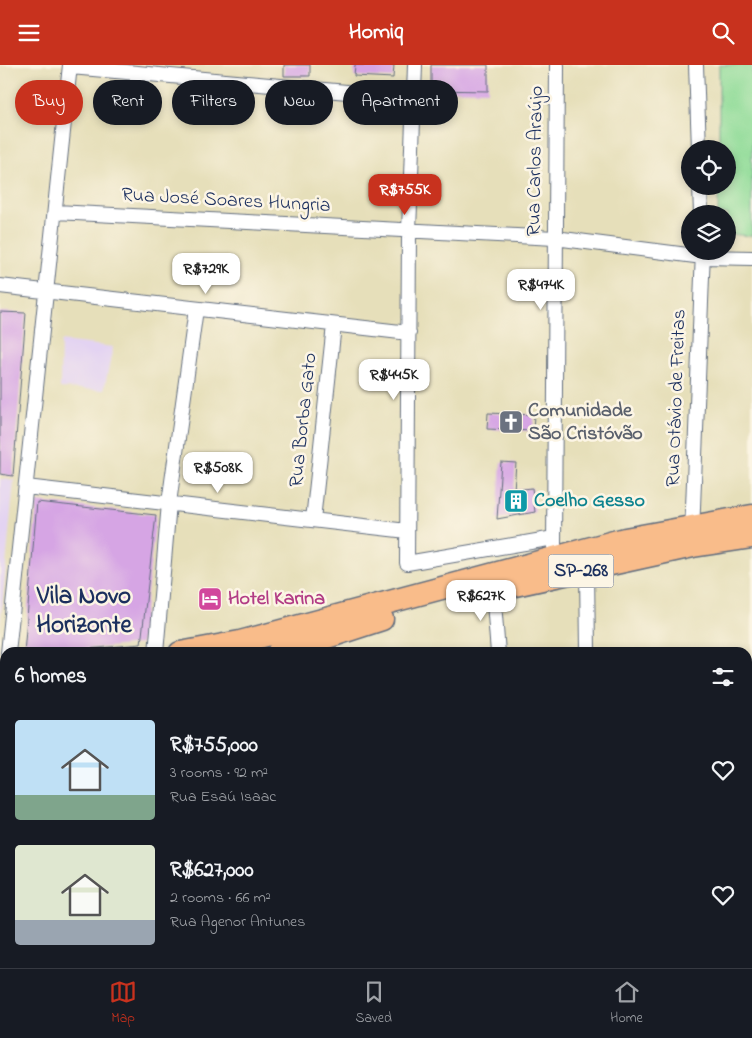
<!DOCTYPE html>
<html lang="en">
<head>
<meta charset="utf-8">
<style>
  body { margin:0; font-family:"Indie Flower",sans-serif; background:#242831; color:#f1f3f6; height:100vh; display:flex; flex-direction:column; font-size:19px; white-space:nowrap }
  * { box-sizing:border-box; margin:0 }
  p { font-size:16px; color:#9ea1a6 }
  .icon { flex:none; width:28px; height:28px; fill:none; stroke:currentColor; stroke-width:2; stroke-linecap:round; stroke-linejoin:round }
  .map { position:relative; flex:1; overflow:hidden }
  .details { position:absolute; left:0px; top:582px; width:752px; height:321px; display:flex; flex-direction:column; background:#171b24; border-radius:15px 15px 0 0; box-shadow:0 2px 8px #0003 }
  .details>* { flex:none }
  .banner { position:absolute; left:15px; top:15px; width:500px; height:45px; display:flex; gap:10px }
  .controls { position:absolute; left:681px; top:75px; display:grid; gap:10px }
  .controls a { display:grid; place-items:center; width:55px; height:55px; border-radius:50%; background:#171b24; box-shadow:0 2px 8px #0003; font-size:25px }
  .price { position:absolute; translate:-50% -42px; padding:0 11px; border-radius:10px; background:#fff; color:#222; font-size:16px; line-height:32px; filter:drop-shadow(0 1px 2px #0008) }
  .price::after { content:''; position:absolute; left:50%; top:30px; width:15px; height:11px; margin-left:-8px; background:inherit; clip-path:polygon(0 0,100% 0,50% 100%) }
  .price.selected { background:#c8321e; color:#fff }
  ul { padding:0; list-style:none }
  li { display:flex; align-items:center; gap:15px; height:125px; padding:0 15px }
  li span { display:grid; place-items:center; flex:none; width:140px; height:100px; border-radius:5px; color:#555 }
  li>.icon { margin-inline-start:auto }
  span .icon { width:60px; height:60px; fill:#fffc; stroke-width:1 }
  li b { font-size:21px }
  h2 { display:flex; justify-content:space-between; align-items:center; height:60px; padding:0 15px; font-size:21px }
  .tag { padding:0 18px; border-radius:22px; background:#171b24; box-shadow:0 2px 8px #0003; font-size:18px; line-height:45px }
  .tag.selected { background:#c8321e; color:#fff }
  header { display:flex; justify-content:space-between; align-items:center; height:65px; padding:0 15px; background:#c8321e; color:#fff; font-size:22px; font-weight:700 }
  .tabs { display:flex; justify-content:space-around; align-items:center; height:70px; border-top:1px solid #363941; background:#171b24; font-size:14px; color:#9ea1a6 }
  .tabs a { display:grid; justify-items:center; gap:2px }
  .tabs .selected { color:#c8321e }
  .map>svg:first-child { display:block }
</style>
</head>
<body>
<header><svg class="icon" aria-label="menu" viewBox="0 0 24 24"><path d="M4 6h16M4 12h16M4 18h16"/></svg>Homiq<svg class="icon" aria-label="search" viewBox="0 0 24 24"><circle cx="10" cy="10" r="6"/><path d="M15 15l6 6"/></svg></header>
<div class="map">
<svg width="752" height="903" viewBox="0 0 752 903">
  <rect width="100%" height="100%" fill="#fcf5e5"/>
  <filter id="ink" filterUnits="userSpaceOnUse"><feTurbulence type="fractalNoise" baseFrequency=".02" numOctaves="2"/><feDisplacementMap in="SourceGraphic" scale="10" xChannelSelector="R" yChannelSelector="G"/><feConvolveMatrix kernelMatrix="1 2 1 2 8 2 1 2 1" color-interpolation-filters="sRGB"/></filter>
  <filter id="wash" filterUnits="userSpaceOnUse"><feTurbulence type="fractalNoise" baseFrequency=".0096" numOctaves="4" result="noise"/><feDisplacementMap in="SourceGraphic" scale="20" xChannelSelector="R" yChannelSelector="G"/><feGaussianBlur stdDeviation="1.12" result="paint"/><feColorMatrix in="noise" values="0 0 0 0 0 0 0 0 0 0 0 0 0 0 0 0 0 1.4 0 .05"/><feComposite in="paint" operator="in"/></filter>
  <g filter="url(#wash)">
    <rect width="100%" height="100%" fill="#e6dfba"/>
    <path fill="#e3d3f2" d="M61,276L113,282L104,325L60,323Z
      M0,414L14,415L0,562Z"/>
    <path fill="#91dc99" stroke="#56867c" d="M719,0H752V171L728,169V149H718V121H728V84H719Z"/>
    <g id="blocks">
      <path fill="#d6a5e4" d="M284,0H310V11H284Z
        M355,0H394L393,13L354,11Z
        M431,0H488V26L431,25Z
        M0,247L26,248L13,411L0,409Z
        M488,348L534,350L533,366L487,364Z
        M501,397L516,398L514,425L532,423L535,447L497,454Z
        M37,437L156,450L141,579L43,588H24Z"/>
    </g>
  </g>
  <g filter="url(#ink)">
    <use href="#blocks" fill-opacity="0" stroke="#626d7e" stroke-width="1"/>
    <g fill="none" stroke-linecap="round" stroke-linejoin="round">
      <defs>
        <path id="street" d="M415,0L409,166L407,498L554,473
          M696,0L699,84
          M71,2L413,33
          M700,121L701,149
          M56,147L555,173L703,192L752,193
          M0,221L409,268
          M26,422L407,466
          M313,455L334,260
          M692,468L703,186
          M554,482L557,0
          M587,504L588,588
          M493,525L498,588
          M8,588L70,0
          M156,588L169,438L196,244
          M748,624L752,625
          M0,671H5
          M748,769L752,827
          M0,790H5
          M748,871H752
          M251,899V903
          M507,899V903
          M296,903L357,899"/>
        <path id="primary" d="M483,527L693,481L752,472
          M180,588L240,577L625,474L752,451
          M278,588L382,554
          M0,608H5
          M0,624H5"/>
      </defs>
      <use href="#street" stroke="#626d7e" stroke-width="16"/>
      <use href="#primary" stroke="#626d7e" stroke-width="25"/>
      <use href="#street" stroke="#fff" stroke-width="14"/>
      <use href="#primary" stroke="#f9bc8a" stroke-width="22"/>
    </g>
  </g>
  <defs>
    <symbol id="church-square" viewBox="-11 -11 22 22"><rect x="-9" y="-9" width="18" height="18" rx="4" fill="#6b7280" stroke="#fcf5e5"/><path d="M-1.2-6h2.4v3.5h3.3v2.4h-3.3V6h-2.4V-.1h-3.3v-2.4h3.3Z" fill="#fff"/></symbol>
    <symbol id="building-square" viewBox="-11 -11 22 22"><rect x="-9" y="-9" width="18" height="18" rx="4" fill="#0f9aa8" stroke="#fcf5e5"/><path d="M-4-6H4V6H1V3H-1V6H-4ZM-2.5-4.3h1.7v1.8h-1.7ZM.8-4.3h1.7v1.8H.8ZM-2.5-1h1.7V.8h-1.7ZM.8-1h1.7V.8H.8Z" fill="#fff"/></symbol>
    <symbol id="hotel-square" viewBox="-11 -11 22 22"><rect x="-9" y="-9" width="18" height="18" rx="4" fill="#d1479c" stroke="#fcf5e5"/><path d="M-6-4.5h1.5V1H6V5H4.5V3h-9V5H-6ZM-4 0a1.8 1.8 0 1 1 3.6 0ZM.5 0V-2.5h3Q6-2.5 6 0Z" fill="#fff"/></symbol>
  </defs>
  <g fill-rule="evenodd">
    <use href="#church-square" x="497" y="343" width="28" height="28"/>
    <use href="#building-square" x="502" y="422" width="28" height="28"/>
    <use href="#hotel-square" x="196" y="520" width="28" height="28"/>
  </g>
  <g text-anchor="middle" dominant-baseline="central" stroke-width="5" stroke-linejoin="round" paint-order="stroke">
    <rect fill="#fcf5e5" stroke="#5e6a86" stroke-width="1" x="548.5" y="489.5" width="65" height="33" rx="4"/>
    <g font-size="19" font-weight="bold" fill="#1b2f5e">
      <text x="581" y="506">SP-268</text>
    </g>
    <g font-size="20" fill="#1b2f5e" stroke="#fcf5e5">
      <text transform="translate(536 96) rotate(-89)">Rua Carlos Araújo</text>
      <text transform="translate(226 136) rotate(3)">Rua José Soares Hungria</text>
      <text transform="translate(677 333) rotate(-88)">Rua Otávio de Freitas</text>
      <text transform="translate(304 355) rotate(-84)">Rua Borba Gato</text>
    </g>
    <g font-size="20" font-weight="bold" fill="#5b616d" stroke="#fcf5e5" text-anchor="start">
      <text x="528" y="346">Comunidade<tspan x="528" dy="23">São Cristóvão</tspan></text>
    </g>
    <g font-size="20" font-weight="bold" fill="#0d838f" stroke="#fcf5e5" text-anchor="start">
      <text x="534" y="436">Coelho Gesso</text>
    </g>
    <g font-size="20" font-weight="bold" fill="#b23c85" stroke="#fcf5e5" text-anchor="start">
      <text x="228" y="534">Hotel Karina</text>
    </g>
    <g font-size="25" font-weight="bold" fill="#1b2f5e" stroke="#fcf5e5">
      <text x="84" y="532">Vila Novo<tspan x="84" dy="29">Horizonte</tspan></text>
    </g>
  </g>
</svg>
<div class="controls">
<a><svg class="icon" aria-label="locate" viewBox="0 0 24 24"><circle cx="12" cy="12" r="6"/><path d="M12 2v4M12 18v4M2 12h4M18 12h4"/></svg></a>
<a><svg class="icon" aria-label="layers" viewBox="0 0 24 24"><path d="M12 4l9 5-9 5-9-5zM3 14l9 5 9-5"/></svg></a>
</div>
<b class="price selected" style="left:405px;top:151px">R$755K</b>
<b class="price" style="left:206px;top:230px">R$729K</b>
<b class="price" style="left:541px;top:246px">R$474K</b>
<b class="price" style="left:394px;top:336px">R$445K</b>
<b class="price" style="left:218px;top:429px">R$508K</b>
<b class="price" style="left:481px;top:557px">R$627K</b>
<div class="banner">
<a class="tag selected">Buy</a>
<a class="tag">Rent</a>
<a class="tag">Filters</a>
<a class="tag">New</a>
<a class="tag">Apartment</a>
</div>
<section class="details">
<h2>6 homes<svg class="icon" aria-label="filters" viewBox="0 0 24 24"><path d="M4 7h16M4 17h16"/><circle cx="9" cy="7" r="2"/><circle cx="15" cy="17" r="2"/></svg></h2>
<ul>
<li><span style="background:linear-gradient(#bfe0f5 75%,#7fa58c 0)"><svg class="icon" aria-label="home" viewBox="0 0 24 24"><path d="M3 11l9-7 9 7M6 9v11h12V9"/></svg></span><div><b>R$755,000</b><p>3 rooms · 92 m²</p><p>Rua Esaú Isaac</p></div><svg class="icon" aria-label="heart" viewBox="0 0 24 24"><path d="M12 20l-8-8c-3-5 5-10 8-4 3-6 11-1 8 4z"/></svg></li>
<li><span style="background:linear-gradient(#dfe7d0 75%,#9aa5b1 0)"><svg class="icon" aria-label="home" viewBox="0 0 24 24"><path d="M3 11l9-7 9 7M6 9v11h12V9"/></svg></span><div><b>R$627,000</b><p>2 rooms · 66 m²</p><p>Rua Agenor Antunes</p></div><svg class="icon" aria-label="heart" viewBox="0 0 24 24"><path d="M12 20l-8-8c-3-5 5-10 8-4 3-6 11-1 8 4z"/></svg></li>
</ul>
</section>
</div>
<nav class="tabs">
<a class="selected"><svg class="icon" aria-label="map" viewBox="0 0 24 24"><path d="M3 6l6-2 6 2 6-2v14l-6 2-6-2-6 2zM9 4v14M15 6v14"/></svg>Map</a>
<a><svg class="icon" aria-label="saved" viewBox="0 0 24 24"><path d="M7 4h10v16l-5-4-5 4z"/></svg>Saved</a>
<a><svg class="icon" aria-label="home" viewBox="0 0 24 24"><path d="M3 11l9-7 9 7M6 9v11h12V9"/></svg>Home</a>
</nav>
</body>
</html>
